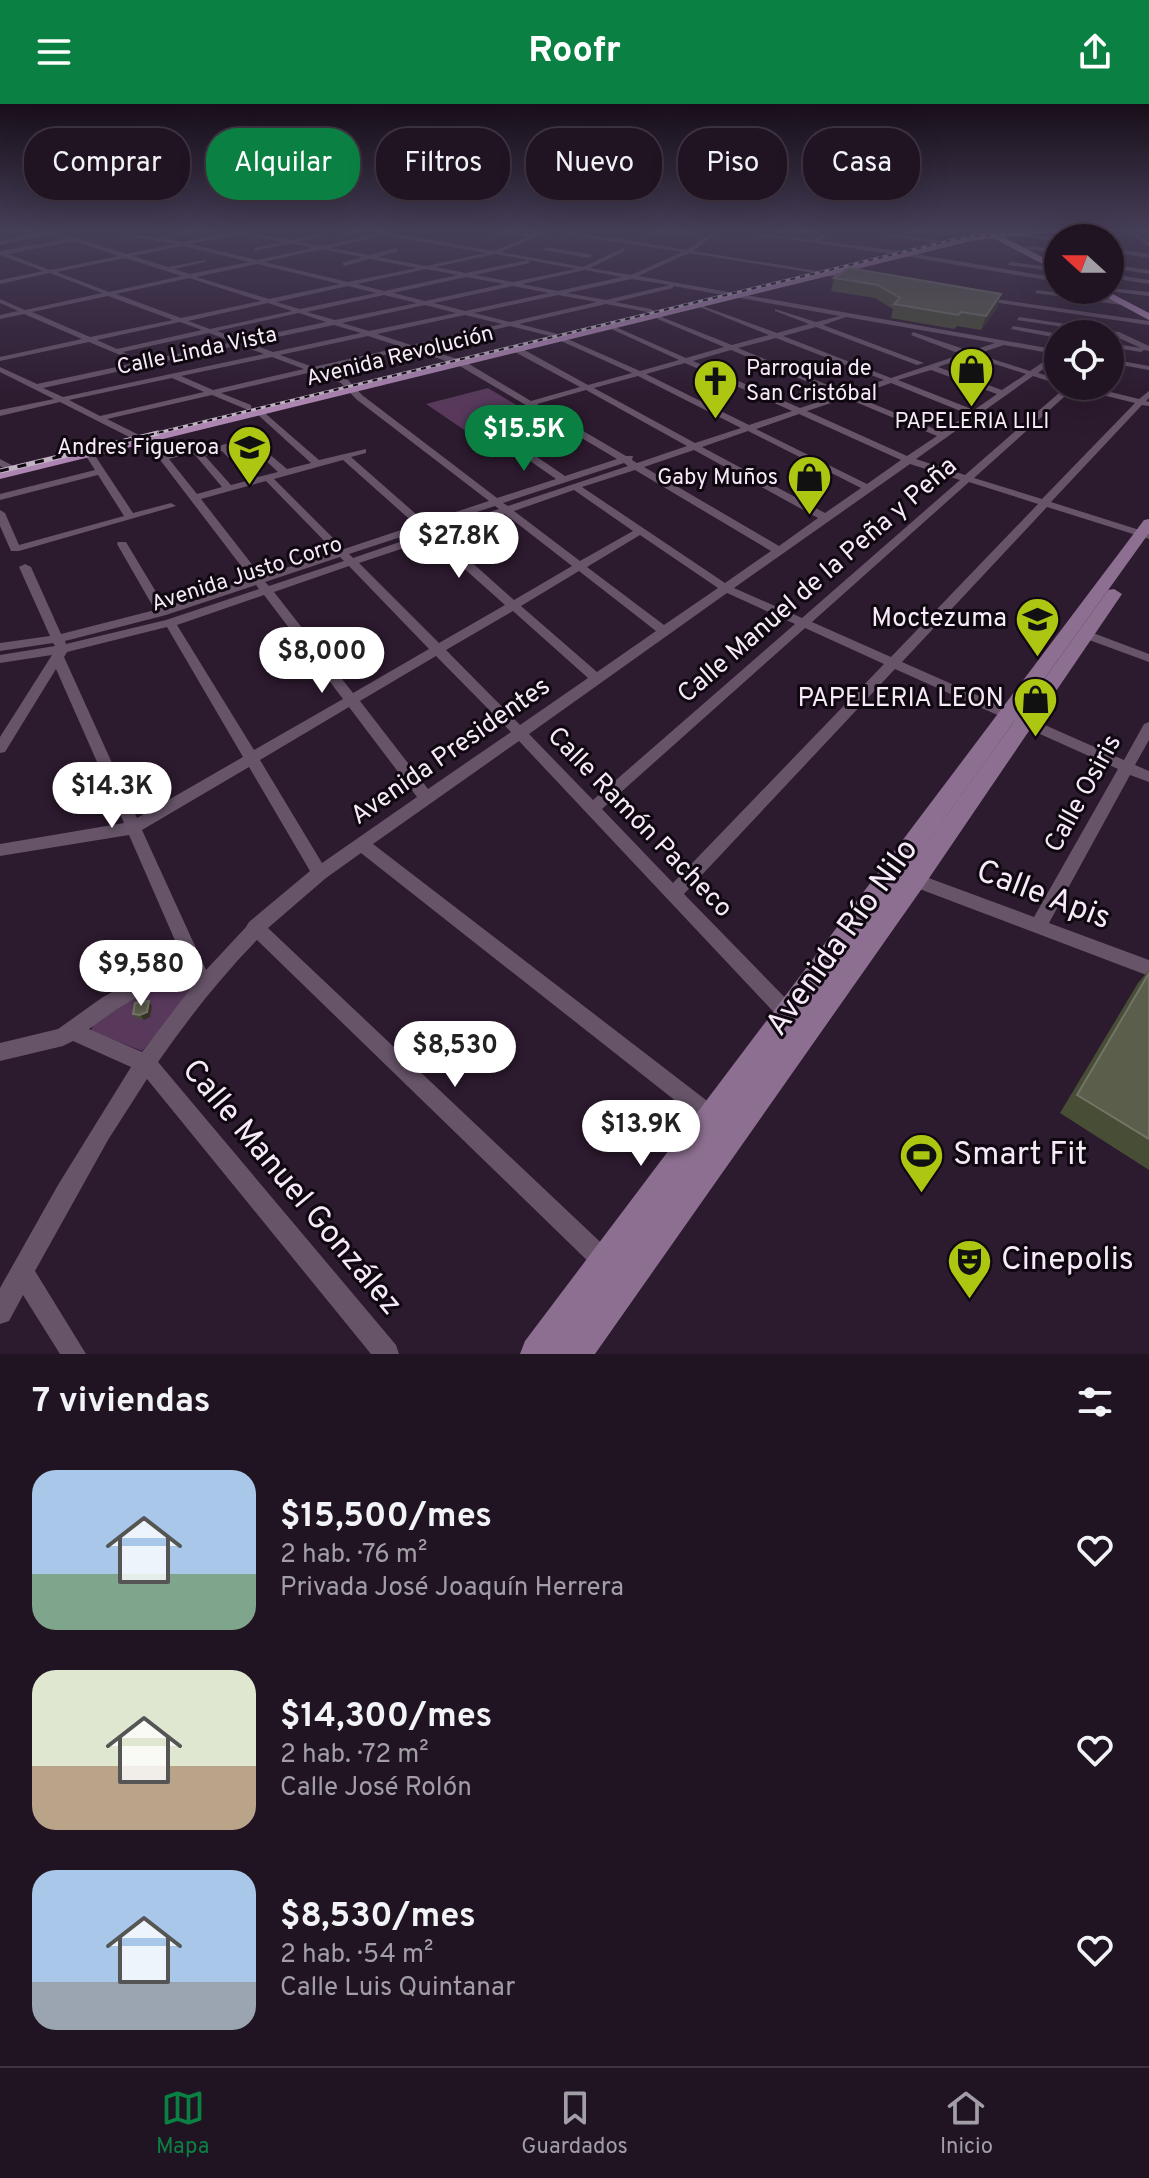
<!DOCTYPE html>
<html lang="es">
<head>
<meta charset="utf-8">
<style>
  body { margin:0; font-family:Overpass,sans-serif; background:#2d212f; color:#f1f3f6; height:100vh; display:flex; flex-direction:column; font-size:30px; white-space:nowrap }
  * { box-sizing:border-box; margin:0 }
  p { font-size:26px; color:#a29ea5 }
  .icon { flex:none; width:44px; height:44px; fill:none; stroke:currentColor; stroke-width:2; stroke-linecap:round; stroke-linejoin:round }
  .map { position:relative; height:1250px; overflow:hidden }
  .side { display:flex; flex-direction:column; background:#211422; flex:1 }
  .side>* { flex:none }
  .guide { position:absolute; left:24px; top:24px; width:1102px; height:72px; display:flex; gap:16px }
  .needle { width:52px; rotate:291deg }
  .tools { position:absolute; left:1044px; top:120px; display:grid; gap:16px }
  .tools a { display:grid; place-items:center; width:80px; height:80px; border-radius:50%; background:#211422; box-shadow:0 8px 32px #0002,0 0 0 2px #3e3340; font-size:40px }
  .price { position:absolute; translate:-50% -68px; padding:0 18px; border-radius:28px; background:#fff; color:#222; font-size:26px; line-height:52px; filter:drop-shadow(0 2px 4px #0008) }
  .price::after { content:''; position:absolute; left:50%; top:48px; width:24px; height:18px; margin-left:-12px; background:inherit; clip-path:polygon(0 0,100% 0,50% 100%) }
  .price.selected { background:#0b8043; color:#fff }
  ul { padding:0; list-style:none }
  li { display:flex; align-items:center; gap:24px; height:200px; padding:0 32px }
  li span { display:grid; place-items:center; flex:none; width:224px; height:160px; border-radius:24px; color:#555 }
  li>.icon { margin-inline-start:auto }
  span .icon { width:96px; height:96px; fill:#fffc; stroke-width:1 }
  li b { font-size:34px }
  h2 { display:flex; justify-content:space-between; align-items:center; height:96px; padding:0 32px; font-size:34px }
  .chip { padding:0 28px; border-radius:32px; background:#211422; box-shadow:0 8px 32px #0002,0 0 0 2px #3e3340; font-size:28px; line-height:72px }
  .chip.selected { background:#0b8043; color:#fff }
  header { display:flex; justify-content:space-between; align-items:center; height:104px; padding:0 32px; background:#0b8043; color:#fff; font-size:36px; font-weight:700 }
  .tab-bar { display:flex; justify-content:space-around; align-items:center; height:112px; border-top:2px solid #3e3340; background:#211422; font-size:22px; color:#a29ea5 }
  .tab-bar a { display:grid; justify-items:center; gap:4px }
  .tab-bar .selected { color:#0b8043 }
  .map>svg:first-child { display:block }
</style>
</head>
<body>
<header><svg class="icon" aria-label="menu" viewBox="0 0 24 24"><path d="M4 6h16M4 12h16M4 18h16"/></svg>Roofr<svg class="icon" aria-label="share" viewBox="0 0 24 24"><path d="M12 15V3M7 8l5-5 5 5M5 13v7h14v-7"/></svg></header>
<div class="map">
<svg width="1149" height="1250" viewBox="0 0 1149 1250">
  <rect width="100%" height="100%" fill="#2c1a2e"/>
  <path fill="#58395c" d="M488,284L543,317L479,336L426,300Z
    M180,865L193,887L142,947L91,927L95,915Z"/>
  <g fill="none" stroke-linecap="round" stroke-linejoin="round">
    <path fill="#675469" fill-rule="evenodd" d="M51,126H59L58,128L126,150L175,140L95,126H108L183,138L232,128L226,126H238L290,136L327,129V131L298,138L322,142L379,130L364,126H376L494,147L527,133L489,126L532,131L543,126H563L687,146L715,126H721L693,147L842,171L839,173L689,149L638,172L1058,246V254L1038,269L1058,275V280L1033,272L916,355L965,371L1067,282H1086L1139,295L1149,287V294L1146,297L1149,298V302L1142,301L1051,398L1149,429V435L1047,403L902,558L1124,656L1144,620L1149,618V636L1135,661L1149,667V678L1130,671L1049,819L1149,856V872L909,781L907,776L909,771L915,769L1034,813L1118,665L895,565L684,790L798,907L801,913L798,919L791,922L784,919L519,637L373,740L719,1006L722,1013L719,1020L712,1023L705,1020L361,749L326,774L268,824L613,1150L617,1158L613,1166L605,1170L597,1166L257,836C220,874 188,915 158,958L396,1241L399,1250H371L147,975L108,1036L35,1167L86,1250H60L23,1191L9,1217L0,1220V1184L58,1081L131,963L73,937L63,942L0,957V939L58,925L103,893L166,858L172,860L175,866L172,872L117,905L89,925L142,948L194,880L129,731L0,752V740L124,719L56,565L5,648L0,649V633L52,551L0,559V551L55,542L53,539L0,547V539L50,532L19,463L25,460L31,463L61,530L155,506L117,440L118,438H126L165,503L251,475L151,344L60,298L0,312V306L54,295L0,268V263L37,280L233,238L209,229L123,248L129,251L125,253L89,238L0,257V253L82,235L24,210L0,215V211L18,207L0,199V195L25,206L102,189L50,169L0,180V176L43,167L0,151V147L68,135L51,130L0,141V137ZM550,127L551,128L682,148L631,171L590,164L625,147L623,144L583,163L501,148ZM238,130L282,138L254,144L256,147L290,139L313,144L257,156L191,140ZM383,131L486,149L426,162L378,153L398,147L396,144L370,151L330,144ZM74,137L119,152L50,166L8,150ZM183,142H184L249,158L190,170L174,165L205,158V156L168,163L133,152ZM322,145L362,153L342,159L344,162L370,155L417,164L348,178L264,158ZM495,150L528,156L466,169L435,163ZM125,154L182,172L109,188L57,168ZM528,156L576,165L513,178L475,171L530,159ZM257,160L340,180L269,195L196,173ZM426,165L458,171L384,187L357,180ZM585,166L622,173L558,187L522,180ZM466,173L504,180L425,197L393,189ZM189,174L261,197L181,214L116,190ZM632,175L670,181L606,196L567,189ZM348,182L376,189L300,205L276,198ZM513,182L549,189L465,207L434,199ZM673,182L840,212L816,218L775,205V207L809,220L777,229L697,200V202L769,231L732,241L664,214L651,205L615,198L673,184ZM384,191L417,199L335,216L307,208ZM558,191L597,198L510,218L474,209ZM108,192L173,216L90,233L32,208ZM268,199L292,207L210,225L188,217ZM606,200L647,208L660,216L724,243L686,254L611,221H607V223L679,256L640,267L554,229L519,220ZM425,201L456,209L369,227L342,219ZM299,209L326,218L241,236L217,227ZM465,211L502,220L411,241L377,230ZM846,213L995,239L891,274L783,232L816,223L917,261L924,259L823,221ZM180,218L202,226L117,245L97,236ZM334,221L361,229L273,248L249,239ZM510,222L550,232L632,269L588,281L519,243H513V247L580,283L531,297L464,257L419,243ZM368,232L402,243L313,263L280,251ZM776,234L884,276L847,289L738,244ZM240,241L264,250L63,293L43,284ZM1004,241L1055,250L1030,267L977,250ZM410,245L458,261L617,355L565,372L506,332H500V336L556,375L497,394L362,291L347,275L321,266ZM731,246L839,291L800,304L693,257ZM970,252L1026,270L1002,286L938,263ZM272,253L304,265L213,286L181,272ZM685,259L792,307L749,321L646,270ZM931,266L997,290L974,306L898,276ZM312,268L341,279L356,295L489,397L425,418L351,353L366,349V345L319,356L259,304L255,307L256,309L311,359L287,365L249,333L202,347L192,343L165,350L157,340L107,315L212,291L248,306L251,305V301L221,289ZM638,272L741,324L695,339L594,284ZM172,274L204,288L100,312L69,296ZM891,279L968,310L942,328L854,292ZM1074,284L1135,299L1042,395L974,374ZM586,286L687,342L637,359L632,356L633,352H626L537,300ZM846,294L937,332L907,352L807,307ZM799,310L901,356L867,380L756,325ZM748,327L861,384L825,409L702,343ZM247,339L278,368L258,373L230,344ZM694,346L818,414L779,442L644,363ZM222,347L250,376L231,381L205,352ZM191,349L195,351L222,383L197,390L169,355ZM343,356L416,421L344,445L274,375ZM624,359L628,362L508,402L503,399ZM910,360L960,376L802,514L734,484ZM635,366L771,447L725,479L582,383ZM266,377L335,448L261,472L201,395ZM969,378L1038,400L891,553L812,518ZM574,386L633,427L580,457L514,407ZM495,402L499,405L435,426L431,423ZM505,410L572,462L514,496L441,431ZM422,426L426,429L353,454L349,450ZM640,431L718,484L664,521L587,463ZM431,435L505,501L439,539L359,459ZM340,453L344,457L269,482L265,478ZM349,462L429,545L353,589L274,488ZM579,467L656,527L597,568L521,502ZM256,481L259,485L166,516L66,540L65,537L166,511ZM727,489L795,520L593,696L529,630ZM264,491L343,595L254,646L177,521ZM513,507L588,574L520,621L446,546ZM167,523L243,653L137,714L64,553L67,548ZM805,524L884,560L673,779L602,705ZM436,552L511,628L428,685L360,597ZM349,603L417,693L322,759L260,656ZM249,663L310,767L249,818L246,823L206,866L142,726Z
      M724,126L814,136L827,126H833L820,137L892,146L1058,174V178L892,150Z
      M848,126H864L940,137L937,139Z
      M1088,126L1100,133L1101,134H1094L1082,127Z
      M1124,126H1130L1149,138V142Z
      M1014,128L1058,134V138L1012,131Z
      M1026,142L1058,145V149L1024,145Z
      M545,143L589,150L592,152L589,154L543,146Z
      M1110,144L1149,150V154L1110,148Z
      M1010,158L1058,164V168L1008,161Z
      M1110,160L1149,166V170L1110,164Z
      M1110,170L1149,176V180L1110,174Z
      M1110,184L1149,188V192L1108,187Z
      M1037,186L1122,197L1125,199L1122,201L1035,189Z
      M981,193L1149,217V221L979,196Z
      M1019,213L1119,228L1149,242V247L1144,246L1141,248L1110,243V239L1141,244L1110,230L1017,216Z
      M1013,222L1059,230L1058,234L1011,225Z
      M913,228L961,244L962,246L955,248L911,231Z
      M1110,255L1149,262V266L1110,259Z
      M89,346L92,347L133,409L171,399L176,402L19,447H11L0,422V406L5,409L19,441L124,412L98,371L0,396V390L95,366L84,349Z
      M0,355L19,365L21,367L13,369L0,362Z
      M1085,526L1149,550V558L1081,533L1079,530Z"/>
    <path fill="#8d7091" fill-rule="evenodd" d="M1149,415V429L846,852L1108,486L1114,485L1122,490L923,783L595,1250H520L525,1237L1144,416Z"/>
    <path fill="#ac85b1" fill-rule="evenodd" d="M1096,126L1003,133L1058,161V168L993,134L971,137L0,375V367L971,131L1013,127Z
      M1093,186H1105L1149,209V216Z"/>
    <defs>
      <path id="rail-far1" d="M149,331L965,133L1056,126"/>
      <path id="rail" d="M0,367L158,329"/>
    </defs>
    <use href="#rail-far1" stroke="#c2b4c4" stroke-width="3"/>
    <use href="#rail" stroke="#c2b4c4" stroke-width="5"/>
    <use href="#rail-far1" stroke="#100811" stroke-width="2" stroke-dasharray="5" stroke-linecap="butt"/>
    <use href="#rail" stroke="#100811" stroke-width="3" stroke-dasharray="9" stroke-linecap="butt"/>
  </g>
  <path fill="#484d35" d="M849,164L997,204L981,226L957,222L954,225L891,214L893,205L875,194L831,187L834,174Z
    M1149,866V1066L1060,1009L1138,879Z
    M152,902L150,913L144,916L136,914L133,910Z"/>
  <path fill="#353129" d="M1001,190L997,204L981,226L986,212Z
    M149,897L152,902L150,913L144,916L140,911Z"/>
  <path fill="#5b5e4a" stroke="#737465" stroke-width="2" d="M849,164L1001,190L986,212L961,208L958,211L894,200L900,194L878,181L834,174Z
    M1149,869V1035L1077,991Z
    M149,897L147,908L140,911L133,910L135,899Z"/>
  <linearGradient id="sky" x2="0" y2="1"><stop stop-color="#180e19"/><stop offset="0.42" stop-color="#453e57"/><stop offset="1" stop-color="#453e57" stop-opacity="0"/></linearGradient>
  <rect width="1149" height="301" fill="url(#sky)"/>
  <defs>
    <symbol id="shop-pin" viewBox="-11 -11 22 30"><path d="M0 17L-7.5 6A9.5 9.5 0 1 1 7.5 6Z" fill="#acc612" stroke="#100811"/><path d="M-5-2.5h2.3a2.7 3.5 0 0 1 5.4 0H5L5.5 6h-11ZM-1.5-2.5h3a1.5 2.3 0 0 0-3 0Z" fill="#111"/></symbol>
    <symbol id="church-pin" viewBox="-11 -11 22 30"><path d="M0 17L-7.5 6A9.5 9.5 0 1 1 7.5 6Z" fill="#acc612" stroke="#100811"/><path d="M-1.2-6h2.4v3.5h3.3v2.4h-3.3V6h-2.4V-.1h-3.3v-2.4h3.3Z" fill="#111"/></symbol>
    <symbol id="school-pin" viewBox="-11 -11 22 30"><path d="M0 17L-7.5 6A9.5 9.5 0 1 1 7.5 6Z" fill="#acc612" stroke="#100811"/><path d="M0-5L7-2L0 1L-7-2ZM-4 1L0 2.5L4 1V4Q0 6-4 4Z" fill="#111"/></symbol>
    <symbol id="stadium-pin" viewBox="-11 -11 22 30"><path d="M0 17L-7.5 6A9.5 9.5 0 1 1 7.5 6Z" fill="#acc612" stroke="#100811"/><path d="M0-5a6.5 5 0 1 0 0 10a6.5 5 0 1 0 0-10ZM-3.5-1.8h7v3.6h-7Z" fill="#111"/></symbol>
    <symbol id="theatre-pin" viewBox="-11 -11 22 30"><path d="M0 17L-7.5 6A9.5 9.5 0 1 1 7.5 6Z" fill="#acc612" stroke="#100811"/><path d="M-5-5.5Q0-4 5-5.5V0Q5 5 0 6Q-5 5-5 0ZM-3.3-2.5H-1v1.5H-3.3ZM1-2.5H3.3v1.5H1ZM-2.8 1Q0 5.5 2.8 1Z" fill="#111"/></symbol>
  </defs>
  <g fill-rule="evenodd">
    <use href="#shop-pin" x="946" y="240" width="51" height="69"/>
    <use href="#church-pin" x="690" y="252" width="51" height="69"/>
    <use href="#school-pin" x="224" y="318" width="51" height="69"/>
    <use href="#shop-pin" x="784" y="348" width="51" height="69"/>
    <use href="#school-pin" x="1012" y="490" width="51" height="69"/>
    <use href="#shop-pin" x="1010" y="570" width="51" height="69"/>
    <use href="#stadium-pin" x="896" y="1026" width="51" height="69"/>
    <use href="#theatre-pin" x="944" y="1132" width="51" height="69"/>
  </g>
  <g text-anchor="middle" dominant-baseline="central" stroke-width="6" stroke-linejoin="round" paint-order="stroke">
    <g font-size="22" fill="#f6eaf8" stroke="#100811">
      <text transform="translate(197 248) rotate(-12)">Calle Linda Vista</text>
      <text transform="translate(400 253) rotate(-14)">Avenida Revolución</text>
      <text transform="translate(247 471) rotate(-18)">Avenida Justo Corro</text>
    </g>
    <g font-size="22" fill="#f6eaf8" stroke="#100811" text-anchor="end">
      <text x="746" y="265" text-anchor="start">Parroquia de<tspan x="746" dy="25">San Cristóbal</tspan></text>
      <text x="972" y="318" text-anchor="middle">PAPELERIA LILI</text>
      <text x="219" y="344">Andres Figueroa</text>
      <text x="778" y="374">Gaby Muños</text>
    </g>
    <g font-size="26" fill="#f6eaf8" stroke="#100811">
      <text transform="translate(818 477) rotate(-41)">Calle Manuel de la Peña y Peña</text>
      <text transform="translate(451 648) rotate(-35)">Avenida Presidentes</text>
      <text transform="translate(1084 690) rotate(-61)">Calle Osiris</text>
      <text transform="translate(639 719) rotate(46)">Calle Ramón Pacheco</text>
    </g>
    <g font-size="26" fill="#f6eaf8" stroke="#100811" text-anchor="end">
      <text x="1007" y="515">Moctezuma</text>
      <text x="1004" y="595">PAPELERIA LEON</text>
    </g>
    <g font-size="32" fill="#f6eaf8" stroke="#100811">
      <text transform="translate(1043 792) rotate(21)">Calle Apis</text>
      <text transform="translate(843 834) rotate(-54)">Avenida Río Nilo</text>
      <text transform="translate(291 1084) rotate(50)">Calle Manuel González</text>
    </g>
    <g font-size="32" fill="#f6eaf8" stroke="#100811" text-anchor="start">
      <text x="953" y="1052">Smart Fit</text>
      <text x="1001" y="1157">Cinepolis</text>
    </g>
  </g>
</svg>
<div class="tools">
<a><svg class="needle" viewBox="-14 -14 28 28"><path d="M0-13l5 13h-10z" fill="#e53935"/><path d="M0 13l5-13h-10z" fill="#a29ea5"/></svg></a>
<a><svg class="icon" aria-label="locate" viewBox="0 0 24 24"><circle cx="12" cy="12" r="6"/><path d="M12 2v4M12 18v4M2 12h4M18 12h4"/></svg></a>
</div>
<b class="price selected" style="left:524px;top:369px">$15.5K</b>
<b class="price" style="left:459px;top:476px">$27.8K</b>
<b class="price" style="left:322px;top:591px">$8,000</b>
<b class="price" style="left:112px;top:726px">$14.3K</b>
<b class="price" style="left:141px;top:904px">$9,580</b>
<b class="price" style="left:455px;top:985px">$8,530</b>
<b class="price" style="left:641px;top:1064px">$13.9K</b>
<div class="guide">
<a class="chip">Comprar</a>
<a class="chip selected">Alquilar</a>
<a class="chip">Filtros</a>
<a class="chip">Nuevo</a>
<a class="chip">Piso</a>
<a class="chip">Casa</a>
</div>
</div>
<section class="side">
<h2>7 viviendas<svg class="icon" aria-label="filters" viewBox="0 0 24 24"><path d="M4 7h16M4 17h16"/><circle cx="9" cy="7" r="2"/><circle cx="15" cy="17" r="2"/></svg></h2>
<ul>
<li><span style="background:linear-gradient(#a9c7e8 65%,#7fa58c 0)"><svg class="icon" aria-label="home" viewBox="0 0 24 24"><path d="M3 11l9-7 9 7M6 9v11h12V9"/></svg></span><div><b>$15,500/mes</b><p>2 hab. · 76 m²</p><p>Privada José Joaquín Herrera</p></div><svg class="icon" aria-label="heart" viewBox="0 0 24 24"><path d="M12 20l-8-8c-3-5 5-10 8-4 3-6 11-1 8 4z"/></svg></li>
<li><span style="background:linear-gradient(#dfe7d0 60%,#b9a48a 0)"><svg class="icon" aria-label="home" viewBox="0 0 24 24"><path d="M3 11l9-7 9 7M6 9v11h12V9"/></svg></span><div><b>$14,300/mes</b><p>2 hab. · 72 m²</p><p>Calle José Rolón</p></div><svg class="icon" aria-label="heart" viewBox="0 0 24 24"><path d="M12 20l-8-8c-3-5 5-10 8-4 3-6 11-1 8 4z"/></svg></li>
<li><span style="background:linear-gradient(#a9c7e8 70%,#9aa5b1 0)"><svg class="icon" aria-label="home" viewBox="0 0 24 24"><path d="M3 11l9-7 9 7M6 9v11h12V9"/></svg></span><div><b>$8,530/mes</b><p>2 hab. · 54 m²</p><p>Calle Luis Quintanar</p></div><svg class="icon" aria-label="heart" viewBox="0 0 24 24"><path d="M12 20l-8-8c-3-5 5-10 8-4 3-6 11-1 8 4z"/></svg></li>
</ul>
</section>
<nav class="tab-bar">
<a class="selected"><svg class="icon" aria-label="map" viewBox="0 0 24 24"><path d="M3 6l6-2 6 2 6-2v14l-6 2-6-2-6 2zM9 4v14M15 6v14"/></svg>Mapa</a>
<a><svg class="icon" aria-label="saved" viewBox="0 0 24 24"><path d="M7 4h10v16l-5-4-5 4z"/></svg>Guardados</a>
<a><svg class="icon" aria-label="home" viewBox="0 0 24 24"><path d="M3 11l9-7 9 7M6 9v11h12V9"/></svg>Inicio</a>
</nav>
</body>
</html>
